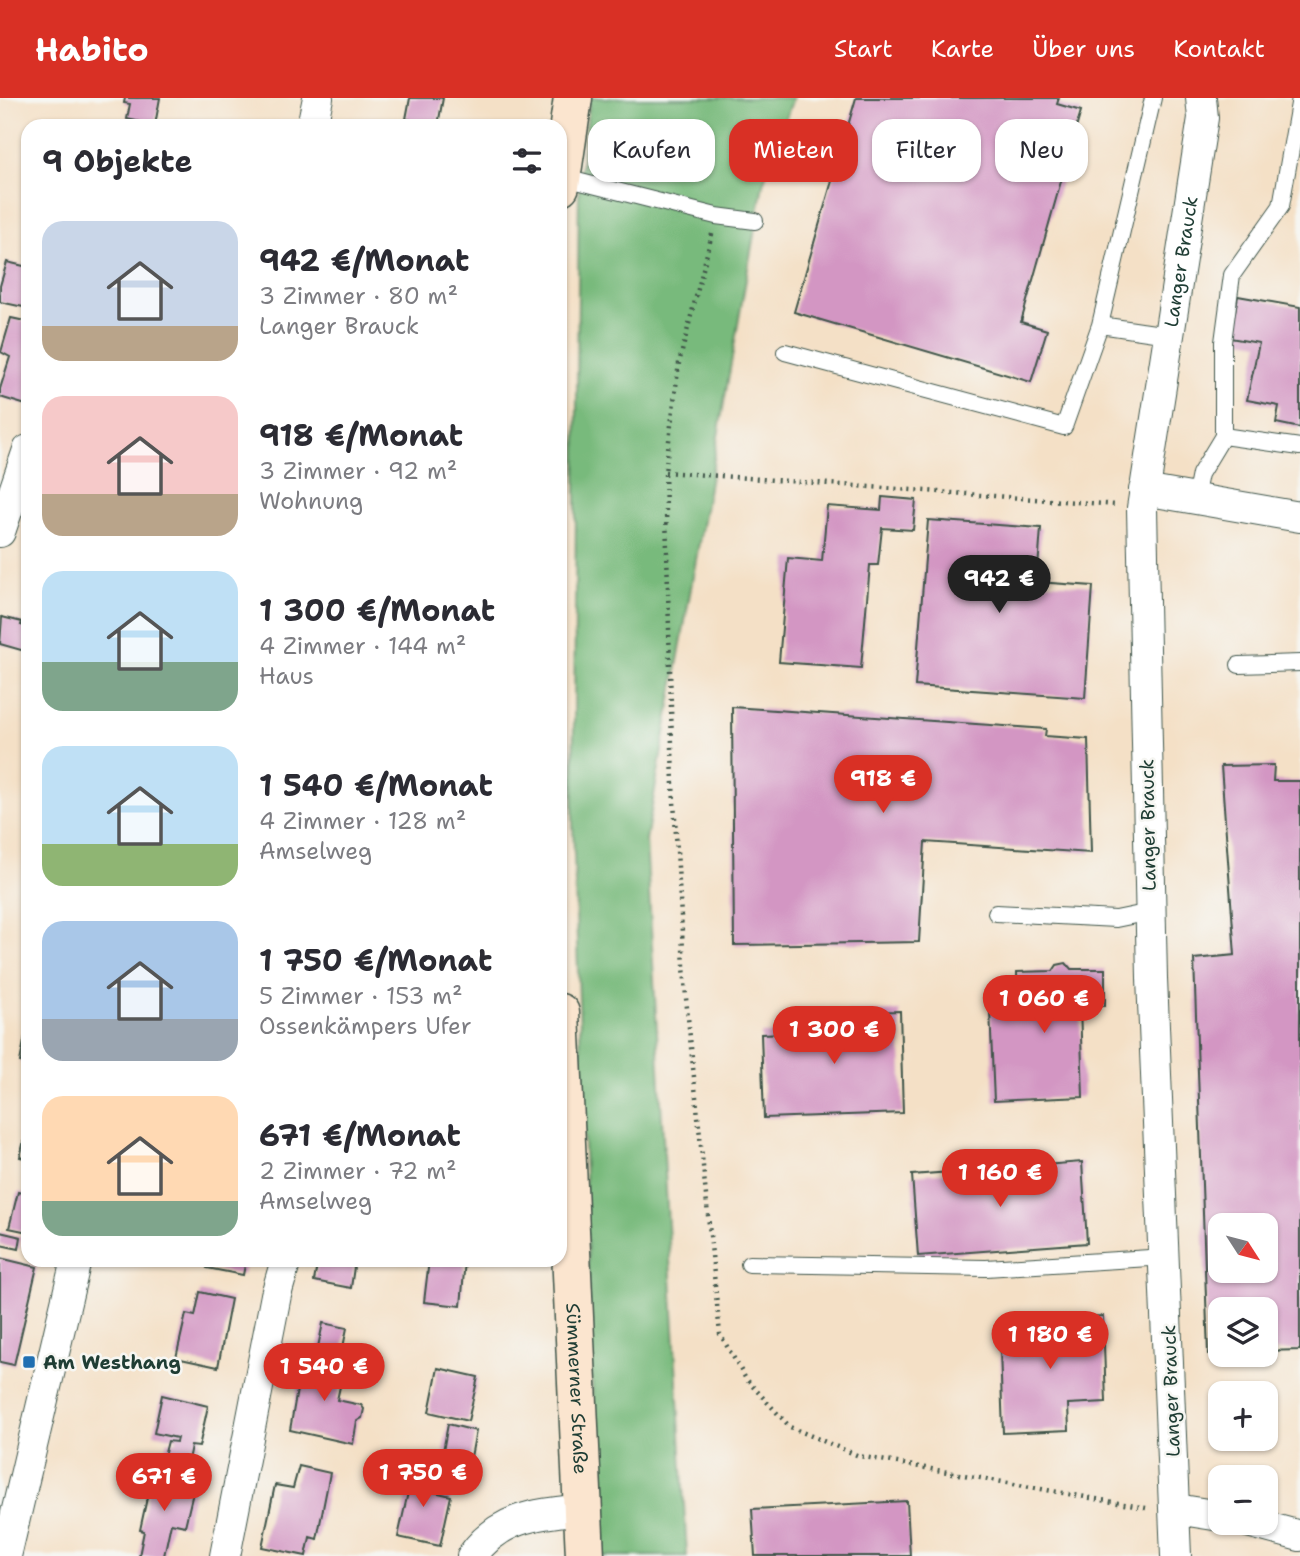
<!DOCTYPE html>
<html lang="de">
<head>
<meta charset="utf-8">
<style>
  body { margin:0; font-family:"Shantell Sans",sans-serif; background:#f2f2f3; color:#2b2b33; height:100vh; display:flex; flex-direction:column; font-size:26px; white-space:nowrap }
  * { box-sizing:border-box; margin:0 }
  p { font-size:23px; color:#7c7c81 }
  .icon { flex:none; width:38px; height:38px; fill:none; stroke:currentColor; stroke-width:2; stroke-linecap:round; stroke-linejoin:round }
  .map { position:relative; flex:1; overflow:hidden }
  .panel { position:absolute; left:21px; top:21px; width:546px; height:1148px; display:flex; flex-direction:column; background:#fff; border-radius:21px; box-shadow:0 2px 5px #0004 }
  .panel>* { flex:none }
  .hud { position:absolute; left:588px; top:21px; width:606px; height:63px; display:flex; gap:14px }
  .needle { width:46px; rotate:126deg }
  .fabs { position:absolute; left:1208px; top:1115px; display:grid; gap:14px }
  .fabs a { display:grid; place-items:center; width:70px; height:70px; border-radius:14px; background:#fff; box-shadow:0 2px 5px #0004; font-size:35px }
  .price { position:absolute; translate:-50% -60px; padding:0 16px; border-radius:24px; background:#d93025; color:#fff; font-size:23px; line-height:46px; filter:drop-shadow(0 2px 4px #0008) }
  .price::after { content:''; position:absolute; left:50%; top:42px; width:21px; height:16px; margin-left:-10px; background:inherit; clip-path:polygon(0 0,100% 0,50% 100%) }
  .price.current { background:#222; color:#fff }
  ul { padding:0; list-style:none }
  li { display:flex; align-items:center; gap:21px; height:175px; padding:0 21px }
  li span { display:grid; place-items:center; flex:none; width:196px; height:140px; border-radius:21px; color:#555 }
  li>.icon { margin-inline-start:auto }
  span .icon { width:84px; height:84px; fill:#fffc; stroke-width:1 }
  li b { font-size:30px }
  h2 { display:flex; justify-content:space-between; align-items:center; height:84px; padding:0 21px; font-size:30px }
  .tag { padding:0 24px; border-radius:21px; background:#fff; box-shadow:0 2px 5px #0004; font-size:24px; line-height:63px }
  .tag.current { background:#d93025; color:#fff }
  header { display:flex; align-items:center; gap:42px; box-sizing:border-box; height:98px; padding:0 35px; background:#d93025; color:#fff }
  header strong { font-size:33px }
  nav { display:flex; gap:38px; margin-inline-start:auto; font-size:24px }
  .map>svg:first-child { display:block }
</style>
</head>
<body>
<header>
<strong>Habito</strong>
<nav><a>Start</a><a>Karte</a><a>Über uns</a><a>Kontakt</a></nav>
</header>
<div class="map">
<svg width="1300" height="1458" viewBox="0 0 1300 1458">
  <rect width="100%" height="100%" fill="#f6f6f2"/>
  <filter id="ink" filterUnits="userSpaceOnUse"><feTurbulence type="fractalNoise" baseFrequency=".0143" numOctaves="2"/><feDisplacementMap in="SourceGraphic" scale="14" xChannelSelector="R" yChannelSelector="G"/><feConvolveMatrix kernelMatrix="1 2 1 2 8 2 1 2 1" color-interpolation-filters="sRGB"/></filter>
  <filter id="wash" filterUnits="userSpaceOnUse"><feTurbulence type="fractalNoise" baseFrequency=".00686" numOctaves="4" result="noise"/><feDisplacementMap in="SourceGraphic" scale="28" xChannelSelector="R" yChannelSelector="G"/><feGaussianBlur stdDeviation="1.57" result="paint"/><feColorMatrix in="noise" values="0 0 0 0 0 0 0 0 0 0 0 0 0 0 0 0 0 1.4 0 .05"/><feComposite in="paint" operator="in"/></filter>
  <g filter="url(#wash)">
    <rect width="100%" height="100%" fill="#f4e0c6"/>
    <path fill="#78ba7c" stroke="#4c7c58" stroke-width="2" d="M590,0H793L763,86L646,742L687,1458H598L573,727L579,83Z"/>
    <g id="blocks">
      <path fill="#d396c3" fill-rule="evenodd" d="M125,0H160L155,27L127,21L130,6L124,5Z
        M410,0H443L438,27L406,21Z
        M856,0H1059L1057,6L1081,13L1021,224L1047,232L1031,284L794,214Z
        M7,164L28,169V210L0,204V188Z
        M1238,198L1300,209V330L1276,325L1279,308L1247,302L1259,245L1230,240Z
        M27,212L28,301L26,307L0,299V291L10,259L1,254L11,220L25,223Z
        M882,399L916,402L913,432L882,430L878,467H870L861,570L779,564L788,460L822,463L827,408L881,412Z
        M928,422L1041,430L1037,484L1093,488L1085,600L915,588Z
        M2,519L22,524L21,527L28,529V554L0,546Z
        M732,609L1046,631L1045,638L1088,641L1091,755L925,744L919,844L734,847Z
        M1274,667L1273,683H1300V1252L1265,1253V1211H1220V1256H1208L1194,861L1235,857L1221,668ZM1220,1127H1265V1172H1220Z
        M1066,865L1071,871H1105V908H1080L1083,999L994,1003L990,912L1018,911L1017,874L1053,873L1057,867Z
        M900,913L903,1015L764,1020L761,936L787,935L786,916Z
        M27,928H28V966L20,964Z
        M27,1030H28V1061L20,1059Z
        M1082,1064L1087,1145L918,1158L912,1077Z
        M18,1094L28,1096V1134L9,1130Z
        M0,1134L21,1139L19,1151L0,1147Z
        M0,1160L37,1169L14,1267L0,1264Z
        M209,1162H246L243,1177L207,1170Z
        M318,1162H355L351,1190L314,1183Z
        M429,1162H465L461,1208L424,1204Z
        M200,1194L231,1201L218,1269L176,1260L186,1216L195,1218Z
        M1103,1218L1106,1304L1068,1306L1069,1332L1003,1335L999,1223Z
        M323,1225L347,1230L342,1254L318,1249Z
        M303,1257L345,1266L337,1302L361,1307L364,1311L362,1320L357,1323L353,1346L290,1332Z
        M438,1270L478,1279L468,1323L429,1314Z
        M162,1297L208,1308L199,1349L191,1348L186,1371L162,1366L168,1343L176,1344L177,1340L154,1335Z
        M448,1326L476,1333L471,1359L443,1353Z
        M299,1368L330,1375L317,1441L310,1439L306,1458L262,1449L275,1387L293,1390Z
        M404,1370L434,1376L430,1393L451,1398L440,1448L398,1439L409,1390L400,1388Z
        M152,1377L195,1386L185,1428L171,1425L164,1458H139L144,1433L140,1432Z
        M907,1403L910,1458H755L752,1411Z"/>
    </g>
  </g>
  <g filter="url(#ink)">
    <use href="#blocks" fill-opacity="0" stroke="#3f554a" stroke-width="2"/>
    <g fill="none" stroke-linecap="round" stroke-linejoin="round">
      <defs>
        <path id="service" d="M561,79L716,118L755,123
          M1100,227L1168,237
          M785,254L1064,329L1100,227L1153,0
          M1223,338V244L1232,177L1281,108L1300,0
          M1195,401L1200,376L1223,338L1300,349
          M1239,567L1300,565
          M996,815L1116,821L1150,814
          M749,1166L986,1170L1166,1159"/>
        <g id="minor">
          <path d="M312,28L318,0"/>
          <path d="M1144,392L1300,419"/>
          <path d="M0,434L28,352"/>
          <path d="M1176,1411L1220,1418"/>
          <path d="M1248,1424L1300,1438"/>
          <path d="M6,1458L76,1162"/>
          <path d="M225,1458L276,1197L286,1162"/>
          <path d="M472,1458C500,1418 538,1416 583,1411"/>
          <path id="s1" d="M1176,1458L1152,880L1142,410L1203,20L1201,0"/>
        </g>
        <g id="secondary">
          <path d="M560,88L573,0"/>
          <path id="s2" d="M560,915L585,1458"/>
        </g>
      </defs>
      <use href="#service" stroke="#3f554a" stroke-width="18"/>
      <use href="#minor" stroke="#3f554a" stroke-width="32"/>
      <use href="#secondary" stroke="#3f554a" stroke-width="41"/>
      <path stroke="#3f554a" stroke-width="4.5" stroke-dasharray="2 5" stroke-linecap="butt" d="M712,136L679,265L665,374L673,687L686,900L720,1236L746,1281L790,1329L859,1358L1146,1410
        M665,374L1117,407"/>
      <use href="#service" stroke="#fff" stroke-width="16"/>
      <use href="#minor" stroke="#fff" stroke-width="30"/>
      <use href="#secondary" stroke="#fbe5cf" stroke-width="38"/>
    </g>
  </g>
  <rect fill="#1f6fb2" stroke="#f6f6f2" stroke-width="2.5" x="22" y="1257" width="14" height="14" rx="3.5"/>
  <g text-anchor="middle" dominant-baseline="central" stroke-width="5" stroke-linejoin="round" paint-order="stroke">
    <g font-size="19" fill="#1f3d34" stroke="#f6f6f2">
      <text stroke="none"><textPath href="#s1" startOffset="1298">Langer Brauck</textPath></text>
      <text transform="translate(1148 727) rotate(-91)">Langer Brauck</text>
      <text stroke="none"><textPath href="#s2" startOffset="376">Sümmerner Straße</textPath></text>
      <text transform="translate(1171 1293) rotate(-92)">Langer Brauck</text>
    </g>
    <g font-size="19" font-weight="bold" fill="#1f3d34" stroke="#f6f6f2" text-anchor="start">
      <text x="43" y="1264">Am Westhang</text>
    </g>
  </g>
</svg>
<div class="fabs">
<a><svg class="needle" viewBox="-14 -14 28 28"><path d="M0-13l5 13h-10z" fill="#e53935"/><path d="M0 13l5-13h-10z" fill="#7c7c81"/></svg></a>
<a><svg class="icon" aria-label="layers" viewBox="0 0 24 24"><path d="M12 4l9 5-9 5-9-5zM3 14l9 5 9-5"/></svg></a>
<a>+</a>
<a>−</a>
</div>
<b class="price current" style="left:999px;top:517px">942 €</b>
<b class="price" style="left:883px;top:717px">918 €</b>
<b class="price" style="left:1044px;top:937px">1 060 €</b>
<b class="price" style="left:834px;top:968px">1 300 €</b>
<b class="price" style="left:1000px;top:1111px">1 160 €</b>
<b class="price" style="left:1050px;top:1273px">1 180 €</b>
<b class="price" style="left:324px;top:1305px">1 540 €</b>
<b class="price" style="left:423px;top:1411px">1 750 €</b>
<b class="price" style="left:164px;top:1415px">671 €</b>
<div class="hud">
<a class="tag">Kaufen</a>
<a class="tag current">Mieten</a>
<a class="tag">Filter</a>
<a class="tag">Neu</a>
</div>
<section class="panel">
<h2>9 Objekte<svg class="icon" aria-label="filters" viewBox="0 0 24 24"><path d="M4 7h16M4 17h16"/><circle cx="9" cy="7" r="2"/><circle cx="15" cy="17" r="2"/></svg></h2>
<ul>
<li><span style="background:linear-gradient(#c9d6e8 75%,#b9a48a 0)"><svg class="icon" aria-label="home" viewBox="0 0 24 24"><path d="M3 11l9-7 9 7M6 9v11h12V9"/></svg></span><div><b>942 €/Monat</b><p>3 Zimmer · 80 m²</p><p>Langer Brauck</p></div></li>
<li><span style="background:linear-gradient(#f6c9c9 70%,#b9a48a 0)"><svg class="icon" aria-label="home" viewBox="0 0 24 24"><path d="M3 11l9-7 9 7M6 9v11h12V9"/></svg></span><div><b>918 €/Monat</b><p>3 Zimmer · 92 m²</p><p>Wohnung</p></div></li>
<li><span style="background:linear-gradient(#bfe0f5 65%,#7fa58c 0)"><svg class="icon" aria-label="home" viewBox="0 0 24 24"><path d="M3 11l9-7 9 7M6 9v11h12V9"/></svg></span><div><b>1 300 €/Monat</b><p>4 Zimmer · 144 m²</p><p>Haus</p></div></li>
<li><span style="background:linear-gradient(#bfe0f5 70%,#8fb573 0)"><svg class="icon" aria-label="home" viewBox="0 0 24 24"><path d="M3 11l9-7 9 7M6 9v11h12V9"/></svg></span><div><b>1 540 €/Monat</b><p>4 Zimmer · 128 m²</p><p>Amselweg</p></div></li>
<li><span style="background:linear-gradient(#a9c7e8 70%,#9aa5b1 0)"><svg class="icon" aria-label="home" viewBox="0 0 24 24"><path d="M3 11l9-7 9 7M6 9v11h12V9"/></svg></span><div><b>1 750 €/Monat</b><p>5 Zimmer · 153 m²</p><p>Ossenkämpers Ufer</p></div></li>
<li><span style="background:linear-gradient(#ffd9b3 75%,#7fa58c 0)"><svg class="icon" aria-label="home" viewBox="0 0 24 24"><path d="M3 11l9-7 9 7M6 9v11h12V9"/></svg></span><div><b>671 €/Monat</b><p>2 Zimmer · 72 m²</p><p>Amselweg</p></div></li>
</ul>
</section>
</div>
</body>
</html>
